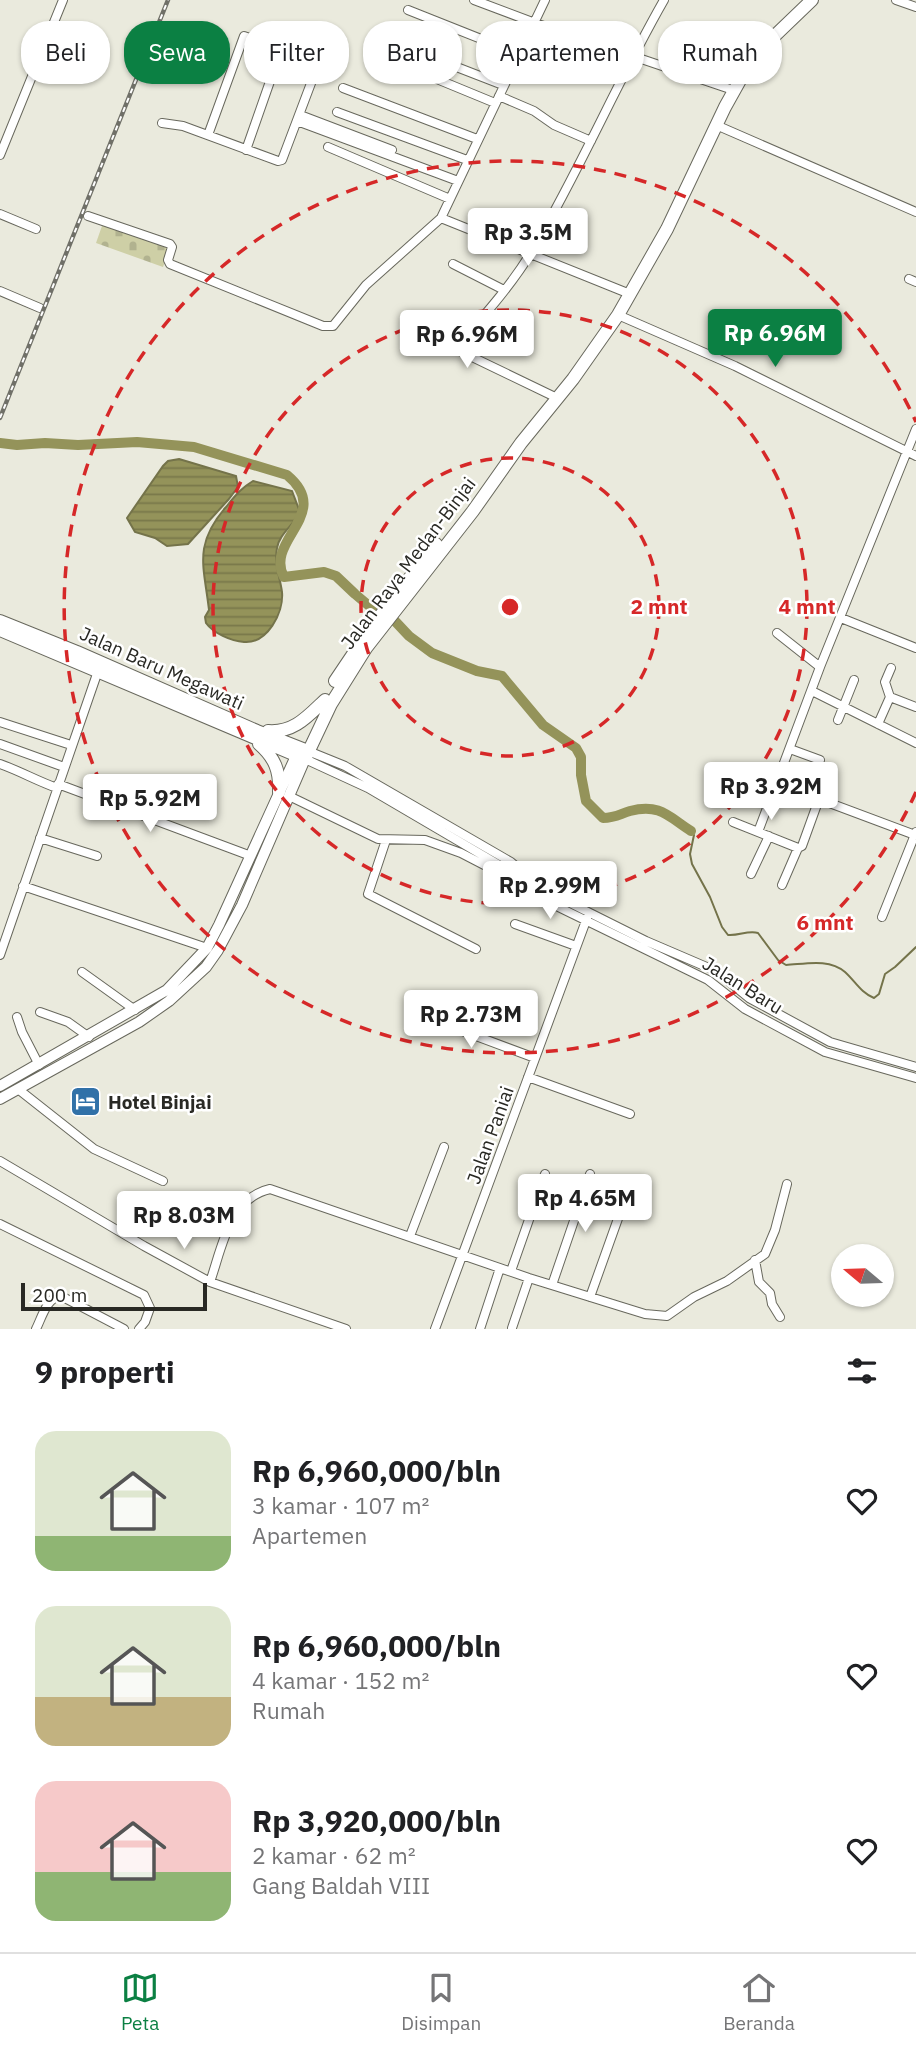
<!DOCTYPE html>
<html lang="id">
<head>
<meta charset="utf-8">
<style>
  body { margin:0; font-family:"IBM Plex Sans",sans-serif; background:#f2f2f2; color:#202124; height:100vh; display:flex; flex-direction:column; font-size:26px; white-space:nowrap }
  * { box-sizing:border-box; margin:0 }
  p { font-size:23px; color:#757577 }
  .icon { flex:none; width:38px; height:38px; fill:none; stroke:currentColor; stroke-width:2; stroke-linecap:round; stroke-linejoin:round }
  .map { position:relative; height:1329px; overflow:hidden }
  .panel { display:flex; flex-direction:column; background:#fff; flex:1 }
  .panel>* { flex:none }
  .top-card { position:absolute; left:21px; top:21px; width:875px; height:63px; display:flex; gap:14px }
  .needle { width:46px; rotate:289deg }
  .controls { position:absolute; left:831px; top:1244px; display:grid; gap:14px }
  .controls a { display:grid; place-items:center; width:63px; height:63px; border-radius:50%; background:#fff; box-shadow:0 2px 5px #0004; font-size:35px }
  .scale { position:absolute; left:21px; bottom:18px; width:186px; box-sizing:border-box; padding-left:7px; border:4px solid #292924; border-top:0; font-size:19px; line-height:24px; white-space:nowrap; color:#292924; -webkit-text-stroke:5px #fff; paint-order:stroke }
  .price { position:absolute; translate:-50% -60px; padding:0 16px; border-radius:7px; background:#fff; color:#222; font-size:23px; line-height:46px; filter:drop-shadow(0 2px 4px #0008) }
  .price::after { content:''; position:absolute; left:50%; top:42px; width:21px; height:16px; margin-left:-10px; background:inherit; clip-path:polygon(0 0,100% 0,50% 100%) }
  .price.active { background:#0b8043; color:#fff }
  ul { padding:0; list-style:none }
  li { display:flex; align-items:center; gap:21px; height:175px; padding:0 35px }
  li span { display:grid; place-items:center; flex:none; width:196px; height:140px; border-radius:21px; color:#555 }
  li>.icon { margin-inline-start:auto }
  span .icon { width:84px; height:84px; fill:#fffc; stroke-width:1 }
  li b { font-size:30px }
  h2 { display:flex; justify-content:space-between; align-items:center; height:84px; padding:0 35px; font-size:30px }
  .chip { padding:0 24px; border-radius:28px; background:#fff; box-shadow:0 2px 5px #0004; font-size:24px; line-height:63px }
  .chip.active { background:#0b8043; color:#fff }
  .tab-bar { display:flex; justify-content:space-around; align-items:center; height:98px; border-top:2px solid #e0e0e0; background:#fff; font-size:19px; color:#757577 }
  .tab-bar a { display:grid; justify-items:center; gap:4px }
  .tab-bar .active { color:#0b8043 }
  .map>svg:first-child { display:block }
</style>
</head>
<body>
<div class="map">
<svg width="916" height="1329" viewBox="0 0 916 1329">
  <defs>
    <pattern id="cemetery-stones" width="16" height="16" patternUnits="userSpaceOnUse" patternTransform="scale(1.75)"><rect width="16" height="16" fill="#cecfa6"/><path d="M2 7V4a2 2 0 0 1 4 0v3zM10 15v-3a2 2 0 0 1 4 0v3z" fill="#b1b28f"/></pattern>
    <pattern id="water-rules" width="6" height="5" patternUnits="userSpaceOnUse" patternTransform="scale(1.75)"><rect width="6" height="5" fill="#94935a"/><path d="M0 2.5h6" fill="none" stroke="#79784a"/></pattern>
  </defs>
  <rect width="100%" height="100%" fill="#eaeadd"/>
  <path fill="url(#cemetery-stones)" d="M103,223L170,248L163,267L96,243Z"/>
  <path fill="url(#water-rules)" stroke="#74734a" stroke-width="2" d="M179,459L236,476L238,487L228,500L188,544L167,546L155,538L135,532L127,518L163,466L168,461Z
    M253,481L292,491L300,512C294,525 279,534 277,548C274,564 280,577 282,592C284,613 267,644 244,642C231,641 213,633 206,623L205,617L209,610C204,566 193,545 226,507C235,496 241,488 253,481Z"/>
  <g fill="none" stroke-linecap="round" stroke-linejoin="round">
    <path stroke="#74734a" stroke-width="2" d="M691,831L694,835L690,854L692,864L710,897L722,927L728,935C739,936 748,930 758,933L778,960L786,965C805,964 829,958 845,972C855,981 861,993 874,998L879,994L885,974L895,967L916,947"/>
    <path stroke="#94935a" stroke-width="10" d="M0,443L17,445L45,443L78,445L137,442L194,447L287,475C334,514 264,540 284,577L324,572L336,576L355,594L374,610L393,619L409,636L432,653L477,671L502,676L543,725L576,748L581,757V775L586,801L603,818C615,818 620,814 630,811C660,803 669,817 691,831"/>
    <defs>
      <path id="minor" d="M474,0L535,23L733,90
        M896,0L916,7
        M408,10L519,54
        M392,42L503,85
        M427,75L495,103
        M343,88L477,139
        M499,96L534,111L554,125L591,141
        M337,112L467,160
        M300,115L392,150
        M297,121L458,181
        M162,123L183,126L278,161L282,160L319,62L318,60L244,36L208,135
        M716,125L916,212
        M328,147L450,199
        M246,150L282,47
        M0,155L63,0
        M0,214L36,229
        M88,216L170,244L172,247L168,260L170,264L323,326H333L366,285L441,218L545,0
        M441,218L625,292
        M453,264L504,290
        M909,279L916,282
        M0,291L40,308
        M618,315L735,366L916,456
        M412,323L416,330L553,396
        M456,348C482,318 511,286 532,251C580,170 617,82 664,0
        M841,618L916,648
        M777,633L820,667
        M812,691L916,743
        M890,697L916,707
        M838,720L854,680
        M0,722L71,745
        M878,724L890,697L885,682L891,668
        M0,744L64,767
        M790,749L820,760
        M308,751L345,766L511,862L546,891L646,941L716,971L749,998L830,1042L916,1067
        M305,759L368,788L506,869L542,899L708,980L745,1009L825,1052L916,1078
        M0,764C20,771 37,781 57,788
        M776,783L915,835
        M58,784L251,856
        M289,796L378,839L425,840L461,853L488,867L500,878
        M733,822L798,848
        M758,832L820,667L916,429
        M40,838L97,856
        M386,840L368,894L476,949
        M751,874L769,836
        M782,885L798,848L802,846L819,799
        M23,886L207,948
        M882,917L916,832
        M515,924L576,946
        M0,955L98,671
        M82,972L135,1010
        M40,1012L68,1022L89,1037
        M417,1014L535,1058
        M17,1017L22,1032L39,1065
        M528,1077L630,1114
        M18,1089L94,1149L163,1181
        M0,1161L144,1246L210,1282L346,1329
        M0,1224L144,1295L150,1308L145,1322L139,1329
        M410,1236L444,1147
        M755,1260L759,1282L770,1293L772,1304L780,1317
        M511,1271L545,1174
        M210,1282C222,1248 229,1198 270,1189L529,1278L645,1314L667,1316L694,1297L727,1281L765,1254L775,1230L787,1184
        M552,1285L590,1174
        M590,1297L625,1199
        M512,1328L529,1278
        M36,1329C42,1317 47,1297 61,1296L124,1329
        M435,1329L587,918
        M480,1329L500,1268"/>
      <path id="major" d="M0,1086L167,990L207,948L219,925L296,756
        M0,1099L139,1022L169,1001L206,967L218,950L242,905L305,759"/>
      <path id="highway" d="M0,621L77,652L257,731L308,751
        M0,630L305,759L331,704L366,648L473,511L521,443L573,379L618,315L667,229L725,107L749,64L761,49L812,0
        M335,681L370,629L436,544
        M268,731C294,733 308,716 325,700
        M259,744C275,758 280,771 279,792"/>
    </defs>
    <use href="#minor" stroke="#68685d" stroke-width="10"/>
    <use href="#major" stroke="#68685d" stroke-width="12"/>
    <use href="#highway" stroke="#68685d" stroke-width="14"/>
    <use href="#minor" stroke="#fff" stroke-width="8"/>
    <use href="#major" stroke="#fff" stroke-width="10"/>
    <use href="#highway" stroke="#fff" stroke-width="12"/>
    <defs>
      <path id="rail" d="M0,418L168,0"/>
    </defs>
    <use href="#rail" stroke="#707068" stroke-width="4.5"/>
    <use href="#rail" stroke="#fff" stroke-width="2" stroke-dasharray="5" stroke-linecap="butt"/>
  </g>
  <g fill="none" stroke="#d62828" stroke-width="3.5" stroke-dasharray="12 9">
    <circle cx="510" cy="607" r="149"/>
    <circle cx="510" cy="607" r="297"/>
    <path d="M916 792A446 446 0 1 1 916 422"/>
  </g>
  <defs>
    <symbol id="hotel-square" viewBox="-11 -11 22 22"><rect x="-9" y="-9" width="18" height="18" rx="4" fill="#3171a8" stroke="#fff"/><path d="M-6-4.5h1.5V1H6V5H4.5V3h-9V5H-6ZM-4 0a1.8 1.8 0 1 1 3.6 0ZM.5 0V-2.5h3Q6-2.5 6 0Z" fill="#fff"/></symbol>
  </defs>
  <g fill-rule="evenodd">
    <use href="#hotel-square" x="68" y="1084" width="35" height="35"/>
  </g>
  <g text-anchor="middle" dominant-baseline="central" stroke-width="5" stroke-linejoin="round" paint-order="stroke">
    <g font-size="19" fill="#292924" stroke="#fff">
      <text transform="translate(408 563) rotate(-53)">Jalan Raya Medan-Binjai</text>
      <text transform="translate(162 668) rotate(24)">Jalan Baru Megawati</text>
      <text transform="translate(743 985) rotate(32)">Jalan Baru</text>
      <text transform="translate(490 1135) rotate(-70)">Jalan Paniai</text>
    </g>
    <g font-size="19" font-weight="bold" fill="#292924" stroke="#fff" text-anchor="start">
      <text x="108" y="1102">Hotel Binjai</text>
    </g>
  </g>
  <circle cx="510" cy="607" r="10" fill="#d62828" stroke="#fff" stroke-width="3.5"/>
  <g font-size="21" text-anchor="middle" font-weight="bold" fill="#d62828" stroke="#fff" stroke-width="5" stroke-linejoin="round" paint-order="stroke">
    <text x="659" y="614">2 mnt</text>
    <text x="807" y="614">4 mnt</text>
    <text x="825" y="930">6 mnt</text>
  </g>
</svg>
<div class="controls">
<a><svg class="needle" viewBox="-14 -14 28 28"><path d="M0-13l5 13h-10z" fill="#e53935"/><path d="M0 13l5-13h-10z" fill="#757577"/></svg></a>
</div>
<div class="scale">200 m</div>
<b class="price" style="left:528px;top:268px">Rp 3.5M</b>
<b class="price active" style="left:775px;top:369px">Rp 6.96M</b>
<b class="price" style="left:467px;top:370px">Rp 6.96M</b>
<b class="price" style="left:771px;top:822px">Rp 3.92M</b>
<b class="price" style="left:150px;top:834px">Rp 5.92M</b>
<b class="price" style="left:550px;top:921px">Rp 2.99M</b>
<b class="price" style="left:471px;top:1050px">Rp 2.73M</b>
<b class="price" style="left:585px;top:1234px">Rp 4.65M</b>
<b class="price" style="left:184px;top:1251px">Rp 8.03M</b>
<div class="top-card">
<a class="chip">Beli</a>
<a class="chip active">Sewa</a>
<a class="chip">Filter</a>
<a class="chip">Baru</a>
<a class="chip">Apartemen</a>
<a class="chip">Rumah</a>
</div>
</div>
<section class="panel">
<h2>9 properti<svg class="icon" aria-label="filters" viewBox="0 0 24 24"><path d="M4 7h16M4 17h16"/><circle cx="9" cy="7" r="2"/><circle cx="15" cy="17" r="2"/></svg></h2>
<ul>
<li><span style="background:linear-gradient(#dfe7d0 75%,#8fb573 0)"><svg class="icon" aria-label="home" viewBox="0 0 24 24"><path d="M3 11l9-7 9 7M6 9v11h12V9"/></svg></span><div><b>Rp 6,960,000/bln</b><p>3 kamar · 107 m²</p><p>Apartemen</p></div><svg class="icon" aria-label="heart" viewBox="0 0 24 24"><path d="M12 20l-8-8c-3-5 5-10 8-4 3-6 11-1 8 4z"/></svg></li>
<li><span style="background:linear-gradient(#dfe7d0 65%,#c2b280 0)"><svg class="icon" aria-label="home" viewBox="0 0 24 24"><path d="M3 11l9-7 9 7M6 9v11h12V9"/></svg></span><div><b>Rp 6,960,000/bln</b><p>4 kamar · 152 m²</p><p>Rumah</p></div><svg class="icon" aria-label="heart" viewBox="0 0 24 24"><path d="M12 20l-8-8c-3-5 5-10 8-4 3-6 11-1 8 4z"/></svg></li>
<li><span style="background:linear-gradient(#f6c9c9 65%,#8fb573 0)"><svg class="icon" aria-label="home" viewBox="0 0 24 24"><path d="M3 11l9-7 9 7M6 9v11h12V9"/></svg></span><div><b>Rp 3,920,000/bln</b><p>2 kamar · 62 m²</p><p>Gang Baldah VIII</p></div><svg class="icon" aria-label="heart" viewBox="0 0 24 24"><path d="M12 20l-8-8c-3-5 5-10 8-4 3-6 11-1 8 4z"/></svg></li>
</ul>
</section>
<nav class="tab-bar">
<a class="active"><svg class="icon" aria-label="map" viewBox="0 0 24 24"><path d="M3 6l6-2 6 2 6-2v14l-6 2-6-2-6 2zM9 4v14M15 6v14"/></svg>Peta</a>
<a><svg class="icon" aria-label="saved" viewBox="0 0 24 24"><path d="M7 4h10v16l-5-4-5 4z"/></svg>Disimpan</a>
<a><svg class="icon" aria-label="home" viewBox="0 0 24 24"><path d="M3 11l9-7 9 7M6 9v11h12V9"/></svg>Beranda</a>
</nav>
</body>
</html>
